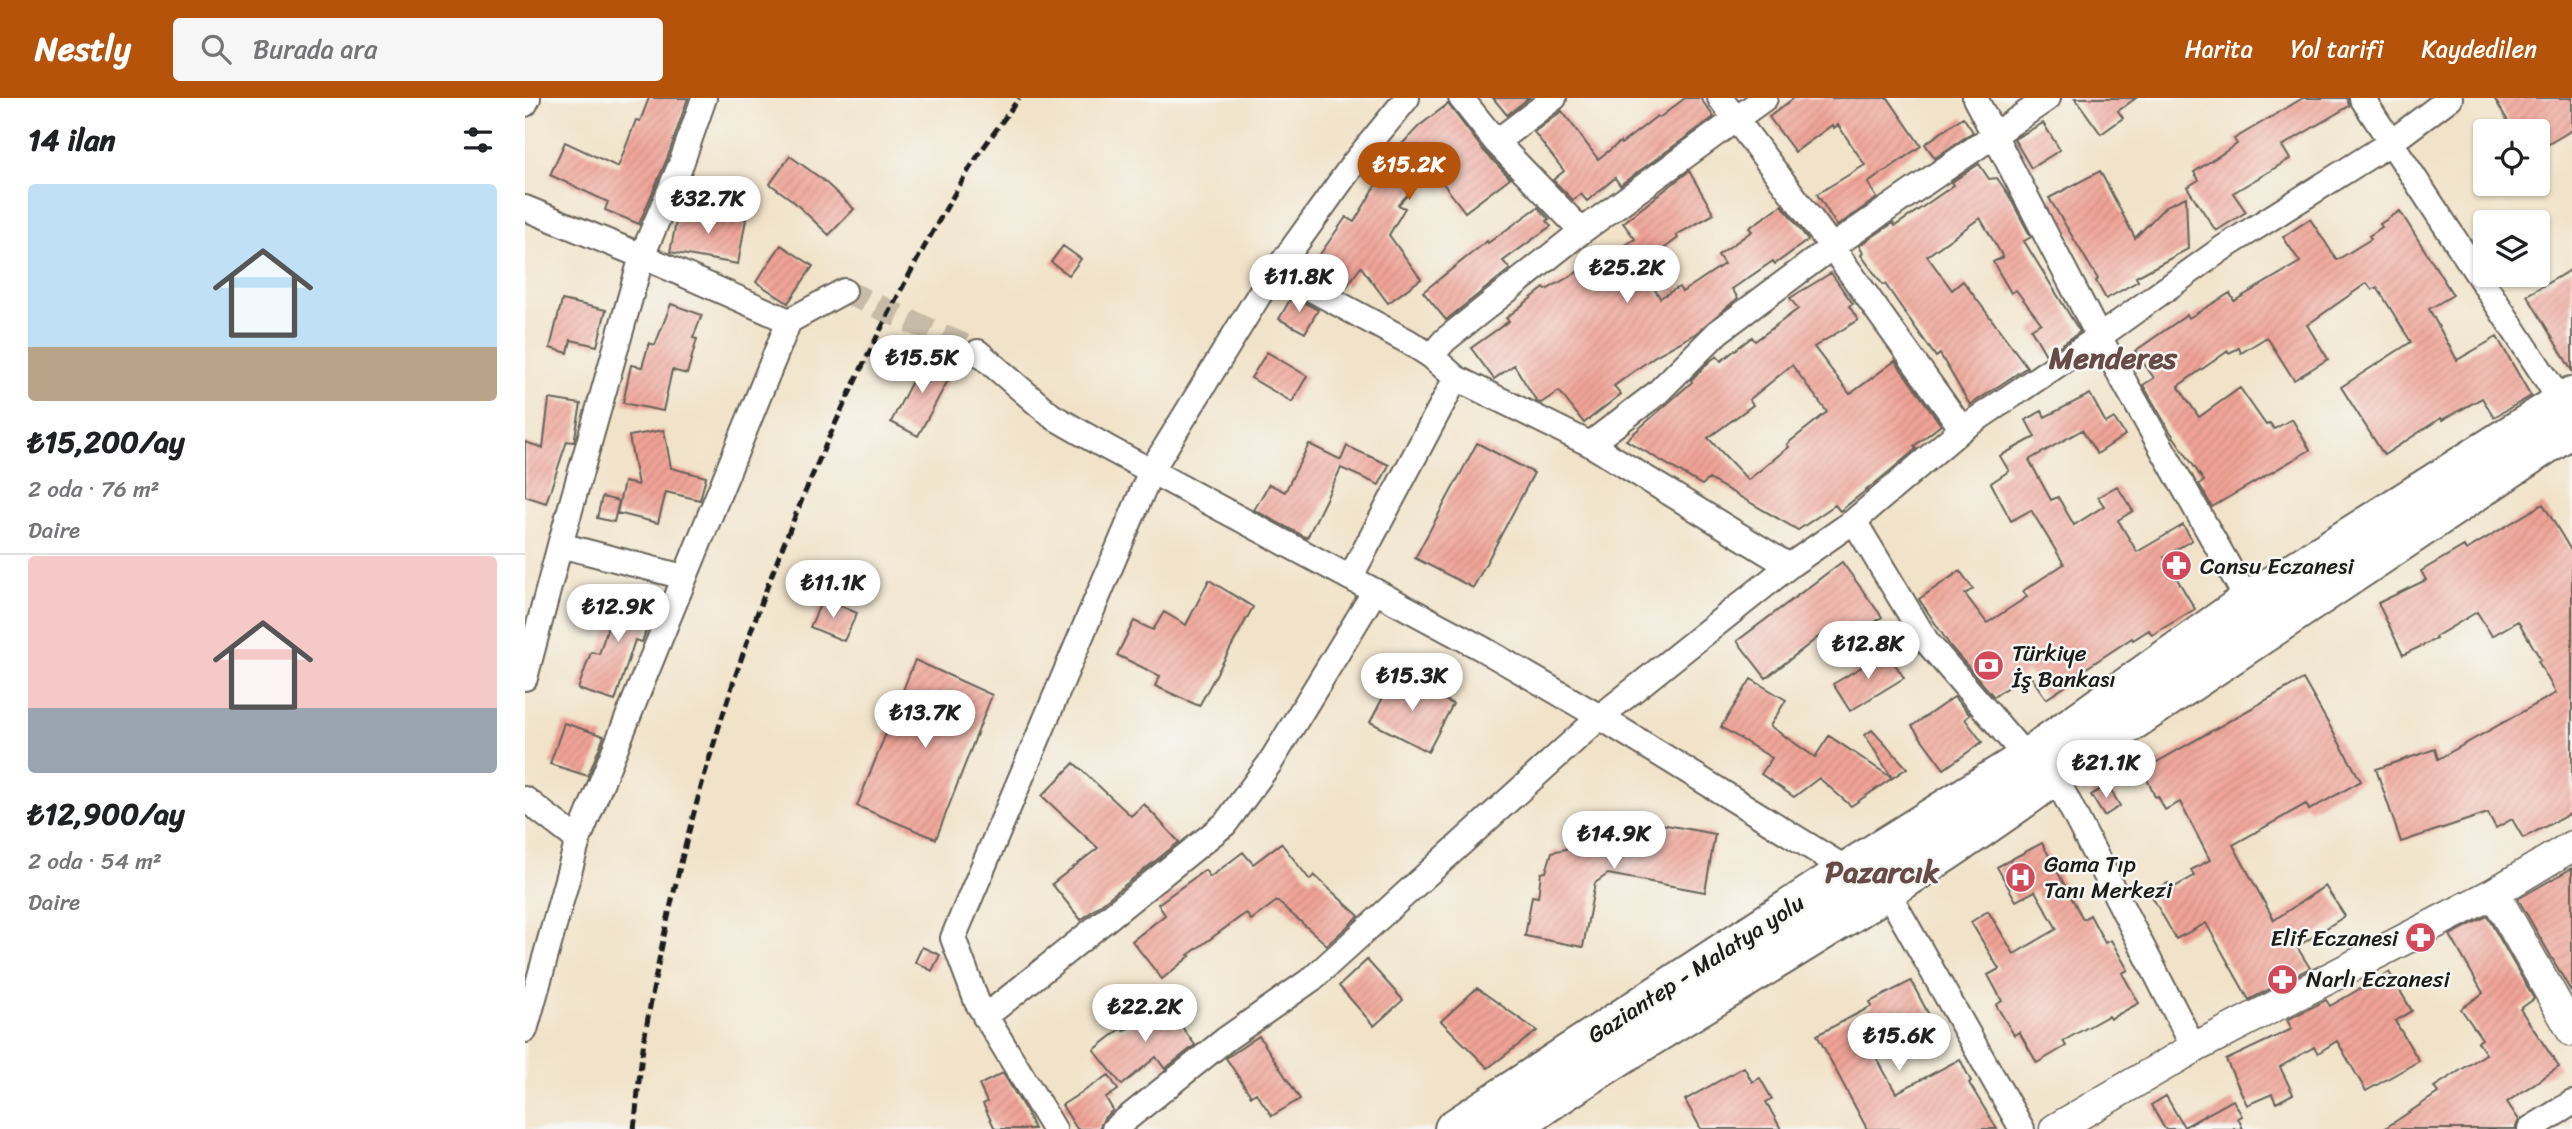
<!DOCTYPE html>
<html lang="tr">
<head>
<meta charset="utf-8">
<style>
  body { margin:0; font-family:Sriracha,sans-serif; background:#f6f6f6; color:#202124; height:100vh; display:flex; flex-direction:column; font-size:26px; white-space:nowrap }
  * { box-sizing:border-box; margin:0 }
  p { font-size:23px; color:#757577 }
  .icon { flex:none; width:38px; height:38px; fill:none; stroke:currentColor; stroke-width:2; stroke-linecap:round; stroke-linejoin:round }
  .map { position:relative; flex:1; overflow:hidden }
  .details { display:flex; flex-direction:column; background:#fff; width:525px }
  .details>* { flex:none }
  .buttons { position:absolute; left:1948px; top:21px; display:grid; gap:14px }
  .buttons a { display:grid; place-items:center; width:77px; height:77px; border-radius:7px; background:#fff; box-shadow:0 2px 5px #0004; font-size:35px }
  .price { position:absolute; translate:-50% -60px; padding:0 16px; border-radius:24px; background:#fff; color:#222; font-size:23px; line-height:46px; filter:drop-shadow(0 2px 4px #0008) }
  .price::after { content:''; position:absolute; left:50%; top:42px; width:21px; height:16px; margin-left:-10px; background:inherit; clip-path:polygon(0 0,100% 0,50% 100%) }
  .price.active { background:#b45309; color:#fff }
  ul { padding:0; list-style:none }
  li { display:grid; align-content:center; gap:14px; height:371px; padding:0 28px }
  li+li { border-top:2px solid #e0e0e0 }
  li span { display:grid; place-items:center; height:217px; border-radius:7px; color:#555 }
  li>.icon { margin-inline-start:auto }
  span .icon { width:126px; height:126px; fill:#fffc; stroke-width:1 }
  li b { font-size:30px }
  h2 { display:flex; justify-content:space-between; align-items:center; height:84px; padding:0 28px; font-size:30px }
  header { display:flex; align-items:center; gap:42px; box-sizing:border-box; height:98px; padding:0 35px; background:#b45309; color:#fff }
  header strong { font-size:33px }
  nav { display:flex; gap:38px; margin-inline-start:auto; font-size:24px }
  .search { width:490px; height:63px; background:#f6f6f6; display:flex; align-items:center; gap:18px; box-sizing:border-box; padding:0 24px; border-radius:7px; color:#757577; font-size:26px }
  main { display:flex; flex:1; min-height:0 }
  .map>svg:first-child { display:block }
</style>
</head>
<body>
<header>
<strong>Nestly</strong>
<div class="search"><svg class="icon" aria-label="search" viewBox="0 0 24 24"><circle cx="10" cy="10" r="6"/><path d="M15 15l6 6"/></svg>Burada ara</div>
<nav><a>Harita</a><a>Yol tarifi</a><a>Kaydedilen</a></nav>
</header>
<main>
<section class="details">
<h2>14 ilan<svg class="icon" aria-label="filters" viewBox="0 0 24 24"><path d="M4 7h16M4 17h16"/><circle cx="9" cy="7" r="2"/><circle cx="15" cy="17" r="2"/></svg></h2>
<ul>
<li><span style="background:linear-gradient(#bfe0f5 75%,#b9a48a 0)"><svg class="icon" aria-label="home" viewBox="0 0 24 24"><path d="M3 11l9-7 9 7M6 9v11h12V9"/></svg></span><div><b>₺15,200/ay</b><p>2 oda · 76 m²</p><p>Daire</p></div></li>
<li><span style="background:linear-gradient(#f6c9c9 70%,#9aa5b1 0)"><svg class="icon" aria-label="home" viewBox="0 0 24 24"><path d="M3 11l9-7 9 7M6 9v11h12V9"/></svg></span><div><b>₺12,900/ay</b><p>2 oda · 54 m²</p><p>Daire</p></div></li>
</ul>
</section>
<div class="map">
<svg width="2047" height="1031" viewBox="0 0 2047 1031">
  <defs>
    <pattern id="building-hatch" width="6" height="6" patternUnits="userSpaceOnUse" patternTransform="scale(1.75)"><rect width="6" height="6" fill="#f0a396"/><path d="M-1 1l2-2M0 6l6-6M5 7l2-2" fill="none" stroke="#cd8c81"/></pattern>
  </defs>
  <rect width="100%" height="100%" fill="#f6f6f2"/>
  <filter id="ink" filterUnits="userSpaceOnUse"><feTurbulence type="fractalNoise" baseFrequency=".0143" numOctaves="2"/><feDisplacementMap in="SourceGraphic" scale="14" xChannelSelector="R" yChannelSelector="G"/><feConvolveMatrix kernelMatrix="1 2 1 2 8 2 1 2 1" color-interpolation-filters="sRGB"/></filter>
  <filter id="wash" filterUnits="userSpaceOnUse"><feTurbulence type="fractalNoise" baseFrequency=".00686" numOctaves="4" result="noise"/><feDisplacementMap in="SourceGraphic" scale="28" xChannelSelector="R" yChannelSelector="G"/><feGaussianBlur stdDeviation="1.57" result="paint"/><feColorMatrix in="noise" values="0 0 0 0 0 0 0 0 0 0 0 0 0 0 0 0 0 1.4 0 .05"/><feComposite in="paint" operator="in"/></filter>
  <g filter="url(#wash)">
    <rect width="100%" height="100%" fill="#f1e3c9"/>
    <g id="blocks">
      <path fill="url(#building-hatch)" fill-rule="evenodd" d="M124,0H163L142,61L114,126L80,112L83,104L25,77L40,44L93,69L111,22L115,23Z
        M968,0H1004L982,17Z
        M1160,0H1175L1189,19L1095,87L1090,80L1062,103L1056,96L1048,102L1028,82L1039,73L1009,34L1037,13L1073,61L1095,44L1096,46L1132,18L1134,20Z
        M1269,0H1363L1396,48L1343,85L1352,100L1312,128L1292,96L1340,67L1313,27L1309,30L1307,27L1270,54L1244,19Z
        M1550,0H1611L1593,13L1598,20L1576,36Z
        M1778,0H1822L1824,8L1757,48L1765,61L1708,95L1721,114L1691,133L1662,89L1674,82L1669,74L1712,46L1709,41Z
        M1969,0H2047V32L2012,53V33H1989Z
        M923,6L959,53L985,80L940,114L907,71L873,107L880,110L864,137L896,181L863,205L836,169L822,188L789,165L821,119L829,124L853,84L849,81L865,62L864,60L894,28Z
        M1438,19L1448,34L1410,60L1400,46Z
        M1518,25L1535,52L1506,70L1489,41Z
        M265,58L298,82L329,111L304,137L267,102L245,86Z
        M1454,66L1464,81L1472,80L1483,96L1506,139L1499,143L1555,234L1521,257L1506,231L1516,225L1491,192L1486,195L1468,164L1478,159L1455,120L1402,158L1427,192L1438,183L1502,269L1445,307L1415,256L1411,259L1360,186L1358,187L1336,157L1338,155L1334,148L1368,125L1370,128L1429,87L1427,84Z
        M1164,73L1189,116L1151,137L1153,140L1116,168L1135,200L1154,189L1157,194L1199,166L1193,157L1227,133L1224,130L1257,107L1283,142L1250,166L1248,163L1207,191L1213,200L1170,236L1130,258L1089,288L1096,296L1059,325L1034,293L1016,305L1012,304L989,267L969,281L946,250L984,223L981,220L1019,190L1021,192L1110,141L1098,125Z
        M1575,73L1610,140L1641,108L1661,99L1663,151L1611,179L1613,183L1581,201L1571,183L1573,181L1524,100Z
        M1013,109L1024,121L1022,123L1026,128L978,163L985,171L921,222L898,194L962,143L963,145Z
        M154,110L221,121L213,166L145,154Z
        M1875,113L1928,197L1904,211L1932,262L1972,239L2006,298L1969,319L1957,300L1917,322L1916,320L1859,357L1816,289L1886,244L1852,189L1847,192L1842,185L1782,227L1803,261L1769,282L1742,239L1716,255L1714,250L1704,255L1703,253L1653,288L1674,319L1715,290L1741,327L1745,325L1749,331L1767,321L1785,352L1687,409L1674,386L1679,383L1644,332L1618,287L1629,280L1610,253L1662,217L1664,220L1705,195L1709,203L1775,164L1758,139L1785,121L1812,162L1846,141L1844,138L1857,129L1855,126Z
        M256,147L288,168L263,205L231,184Z
        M538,148L556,161L544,177L526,164Z
        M2047,171V273L2002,197Z
        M1306,175L1328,206L1324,208L1333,222L1289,249L1325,296L1370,263L1416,327L1389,348L1391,351L1354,382L1315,413L1310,407L1273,432L1184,381L1177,387L1101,342L1167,284L1166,282L1185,263L1192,258L1196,263L1227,239L1230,243L1273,211L1265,200ZM1267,267L1302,314L1262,346L1264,349L1223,382L1183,340L1228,307L1224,302Z
        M767,198L793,212L780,235L754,221Z
        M37,202L81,212L72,248L46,242L43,255L25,250Z
        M146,206L177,217L168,240L172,241L162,276L147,272L138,313L98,305L106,267L117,269L124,245L130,247Z
        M742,254L782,278L767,304L726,280Z
        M401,256L429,271L393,338L366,324Z
        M1565,296L1581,325L1589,320L1600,337L1572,356L1557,332L1504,362L1526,402L1533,399L1549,427L1579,408L1573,399L1592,388L1608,413L1593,422L1612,454L1658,427L1667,442L1639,459L1670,511L1627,537L1624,532L1608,542L1607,540L1551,577L1553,580L1521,601L1503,574L1469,599L1426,549L1394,501L1435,473L1448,491L1440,496L1462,525L1502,499L1498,493L1539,466L1506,412L1486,423L1466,385L1484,373L1475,358L1510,339L1501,322L1517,313L1520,319Z
        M24,301L56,306L49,344L42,343L21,405L0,398V344L18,350Z
        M139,332L146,370L181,379L175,402L141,394L133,425L92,415L99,384L113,387L104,338Z
        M952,345L1009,375L948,490L890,460Z
        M784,346L816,362L822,348L864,367L854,387L816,370L782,440L729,412L744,386L760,394Z
        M77,399L94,403L89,424L72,420Z
        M2018,406L2047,454V715L1998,740L1987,721L1971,730L1963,715L1876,744L1851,671L1910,651L1913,661L2031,595L2013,563L2016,562L1993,523L1967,538L1952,514L1910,539L1911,541L1878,557L1853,505L1901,482L1896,473L1939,448L1941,452Z
        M1317,464L1357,519L1318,547L1305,530L1241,580L1212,543Z
        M684,482L728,509L674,608L630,588L635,578L592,557L609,523L628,532L639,514L661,527Z
        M96,489L132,501L117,544L110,542L90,603L53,591L66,554L74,556Z
        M298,500L332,515L319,543L285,529Z
        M1362,554L1379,580L1325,613L1308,586Z
        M390,562L467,597L411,741L332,708Z
        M870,577L928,606L903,654L845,624Z
        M1226,581L1261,602L1245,628L1290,659L1304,638L1367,680L1340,637L1347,632L1382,670L1326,708L1294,680L1269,699L1236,676L1247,660L1196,629Z
        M1778,581L1836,683L1784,712L1781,706L1708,747L1749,822L1800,788L1820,818L1772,849L1785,870L1724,902L1681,825L1651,841L1625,795L1643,785L1646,791L1669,778L1666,772L1685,762L1655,704L1640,712L1633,698L1630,699L1618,672Z
        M1429,599L1445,617L1440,621L1457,644L1419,671L1387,628Z
        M39,625L79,638L63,678L25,666Z
        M549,665L606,718L619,706L654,744L556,822L527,786L573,750L517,698Z
        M1583,687L1595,708L1579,718L1566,697Z
        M1093,718L1190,736L1180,794L1083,776L1070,785L1058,849L1000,838L1007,798L1013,799L1016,775L1021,774L1027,754L1045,750L1051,733Z
        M756,745L785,782L789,777L834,818L802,847L752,803L726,822L721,815L663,857L665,858L637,881L607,843L640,817L633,806L680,772L685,779L718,754L728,766Z
        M1517,745L1558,821L1565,817L1580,845L1586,842L1603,872L1597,875L1614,905L1585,921L1583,918L1538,943L1541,948L1512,965L1494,934L1489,937L1471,907L1477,903L1463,877L1474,871L1446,824L1463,813L1489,856L1532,831L1510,793L1491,803L1472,769Z
        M2047,770V895L1993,801Z
        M1962,818L2009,901L1995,911L2034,969L1982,1004L1994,1022L1990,1031H1859L1913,995L1909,989L1961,956L1953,944L1957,941L1936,911L1958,895L1925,837Z
        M397,849L415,857L407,873L390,864Z
        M842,862L878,902L849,928L814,888Z
        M1864,874L1887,913L1870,923L1894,963L1841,993L1812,943L1793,955L1789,949L1755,969L1768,996L1751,1005L1747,996L1722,1007L1701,962L1767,931L1762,922L1801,902L1805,908Z
        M1386,883L1404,917L1345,948L1371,995L1435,961L1446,983L1444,985L1472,1031H1342L1292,937L1347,908L1345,904Z
        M952,890L1012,933L963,970L916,923Z
        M639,904L670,947L640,971L631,959L597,987L569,952L597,930L599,933Z
        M734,938L775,1001L747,1018L731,995L726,998L701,960Z
        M1219,969L1227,984L1235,980L1247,1001L1241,1004L1256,1031H1176L1160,1002Z
        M478,975L501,1013L509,1031H470L458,1006L462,1004L454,987Z
        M584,977L593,992L581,1000L588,1012L579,1020L574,1031H552L537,1007Z
        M1641,998L1659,1029L1708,1002L1717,1018L1713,1020L1718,1031H1640L1626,1007Z"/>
    </g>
  </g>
  <g filter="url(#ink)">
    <use href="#blocks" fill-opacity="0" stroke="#676259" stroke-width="2"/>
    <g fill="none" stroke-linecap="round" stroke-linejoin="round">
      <path stroke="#c6bba6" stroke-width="24" stroke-dasharray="24 12" stroke-linecap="butt" d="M319,193L453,254"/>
      <defs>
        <path id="minor" d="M936,0L971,44L1057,133
          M1195,0L1307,149L1437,331
          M1450,0L1574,239L1723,503
          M1837,0L2037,305
          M0,6L3,0
          M971,44L1029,0
          M0,110L117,158L264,223
          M751,172L884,244L906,258L931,280L1065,346L1264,468
          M453,254L527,318L581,349L958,551L1075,619L1323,772
          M906,258L920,242L1057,133L1240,0
          M1065,346L1132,295L1193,234L1307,149L1523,0
          M1329,423L1402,544L1502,660
          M35,447L159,479
          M825,480L931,280
          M0,580L35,447L117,158L156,66L179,0
          M1530,678L1669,950
          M0,701L53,742L0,932
          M53,742L264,223L319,193
          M1362,793L1497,1031
          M460,919L700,726L745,665L850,493
          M529,1031L452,904L428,840L626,373L734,197L829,65L882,0
          M589,1031L701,941L787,881L1075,619L1264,468L1329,423L1437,331L1574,239L1698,150L1865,45L1925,0
          M2005,1031L2047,1005"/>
        <path id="tertiary" d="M1969,795L2047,933
          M1530,1031L1669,950L1969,795L2047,748"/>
        <path id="trunk" d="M929,1031L1323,772L1502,660L1723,503L2047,298
          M983,1031C1173,901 1379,795 1561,654L2047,329"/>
      </defs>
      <use href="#minor" stroke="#676259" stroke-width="28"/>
      <use href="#tertiary" stroke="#676259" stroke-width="33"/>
      <use href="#trunk" stroke="#676259" stroke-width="42"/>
      <use href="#minor" stroke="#fff" stroke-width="24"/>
      <use href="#tertiary" stroke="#fff" stroke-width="30"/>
      <use href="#trunk" stroke="#fff" stroke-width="38"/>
      <path stroke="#1c1c1c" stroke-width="5" stroke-dasharray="10 5" stroke-linecap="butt" d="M109,1031C113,998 115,964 121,931C172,634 284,342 437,83C454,54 475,27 494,0"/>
    </g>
  </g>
  <defs>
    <symbol id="pharmacy-disc" viewBox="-11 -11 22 22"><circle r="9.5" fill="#d1495b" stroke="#f6f6f2"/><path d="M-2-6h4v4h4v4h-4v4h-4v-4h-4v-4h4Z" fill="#fff"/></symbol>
    <symbol id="bank-disc" viewBox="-11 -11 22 22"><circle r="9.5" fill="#d1495b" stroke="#f6f6f2"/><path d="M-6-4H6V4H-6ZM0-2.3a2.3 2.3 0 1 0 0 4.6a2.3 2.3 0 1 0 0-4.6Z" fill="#fff"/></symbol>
    <symbol id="hospital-disc" viewBox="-11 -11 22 22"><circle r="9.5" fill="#d1495b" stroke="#f6f6f2"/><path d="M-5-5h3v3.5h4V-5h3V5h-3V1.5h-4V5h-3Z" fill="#fff"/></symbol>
  </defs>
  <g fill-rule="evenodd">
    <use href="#pharmacy-disc" x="1634" y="450" width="35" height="35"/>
    <use href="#bank-disc" x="1446" y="550" width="35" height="35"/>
    <use href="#hospital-disc" x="1478" y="762" width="35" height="35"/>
    <use href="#pharmacy-disc" x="1878" y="822" width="35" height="35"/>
    <use href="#pharmacy-disc" x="1740" y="864" width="35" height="35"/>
  </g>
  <g text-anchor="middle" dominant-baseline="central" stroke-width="5" stroke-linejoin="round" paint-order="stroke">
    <g font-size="23" fill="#1c1c1c" stroke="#f6f6f2" text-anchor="start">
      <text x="1675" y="468">Cansu Eczanesi</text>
      <text x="1487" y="555">Türkiye<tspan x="1487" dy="26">İş Bankası</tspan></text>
      <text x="1519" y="766">Gama Tıp<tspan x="1519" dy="26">Tanı Merkezi</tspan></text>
      <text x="1873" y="840" text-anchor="end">Elif Eczanesi</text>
      <text x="1781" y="881">Narlı Eczanesi</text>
    </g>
    <g font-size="23" fill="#1c1c1c" stroke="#f6f6f2">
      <text transform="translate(1171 871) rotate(-33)">Gaziantep - Malatya yolu</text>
    </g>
    <g font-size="30" font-weight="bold" fill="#664b47" stroke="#f6f6f2">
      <text x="1588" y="260">Menderes</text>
      <text x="1357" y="774">Pazarcık</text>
    </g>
  </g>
</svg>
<div class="buttons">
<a><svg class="icon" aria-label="locate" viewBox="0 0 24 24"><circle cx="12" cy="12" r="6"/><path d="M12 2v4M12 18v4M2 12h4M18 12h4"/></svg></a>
<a><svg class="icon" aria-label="layers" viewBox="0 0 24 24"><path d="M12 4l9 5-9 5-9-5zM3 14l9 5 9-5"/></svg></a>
</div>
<b class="price active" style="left:884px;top:104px">₺15.2K</b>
<b class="price" style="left:183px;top:138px">₺32.7K</b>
<b class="price" style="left:1102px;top:207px">₺25.2K</b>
<b class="price" style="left:774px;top:216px">₺11.8K</b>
<b class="price" style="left:397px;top:297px">₺15.5K</b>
<b class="price" style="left:308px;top:522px">₺11.1K</b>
<b class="price" style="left:93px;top:546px">₺12.9K</b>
<b class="price" style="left:1343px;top:583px">₺12.8K</b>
<b class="price" style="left:887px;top:615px">₺15.3K</b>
<b class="price" style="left:400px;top:652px">₺13.7K</b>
<b class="price" style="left:1581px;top:702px">₺21.1K</b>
<b class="price" style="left:1089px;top:773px">₺14.9K</b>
<b class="price" style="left:620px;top:946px">₺22.2K</b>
<b class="price" style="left:1374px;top:975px">₺15.6K</b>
</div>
</main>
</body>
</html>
